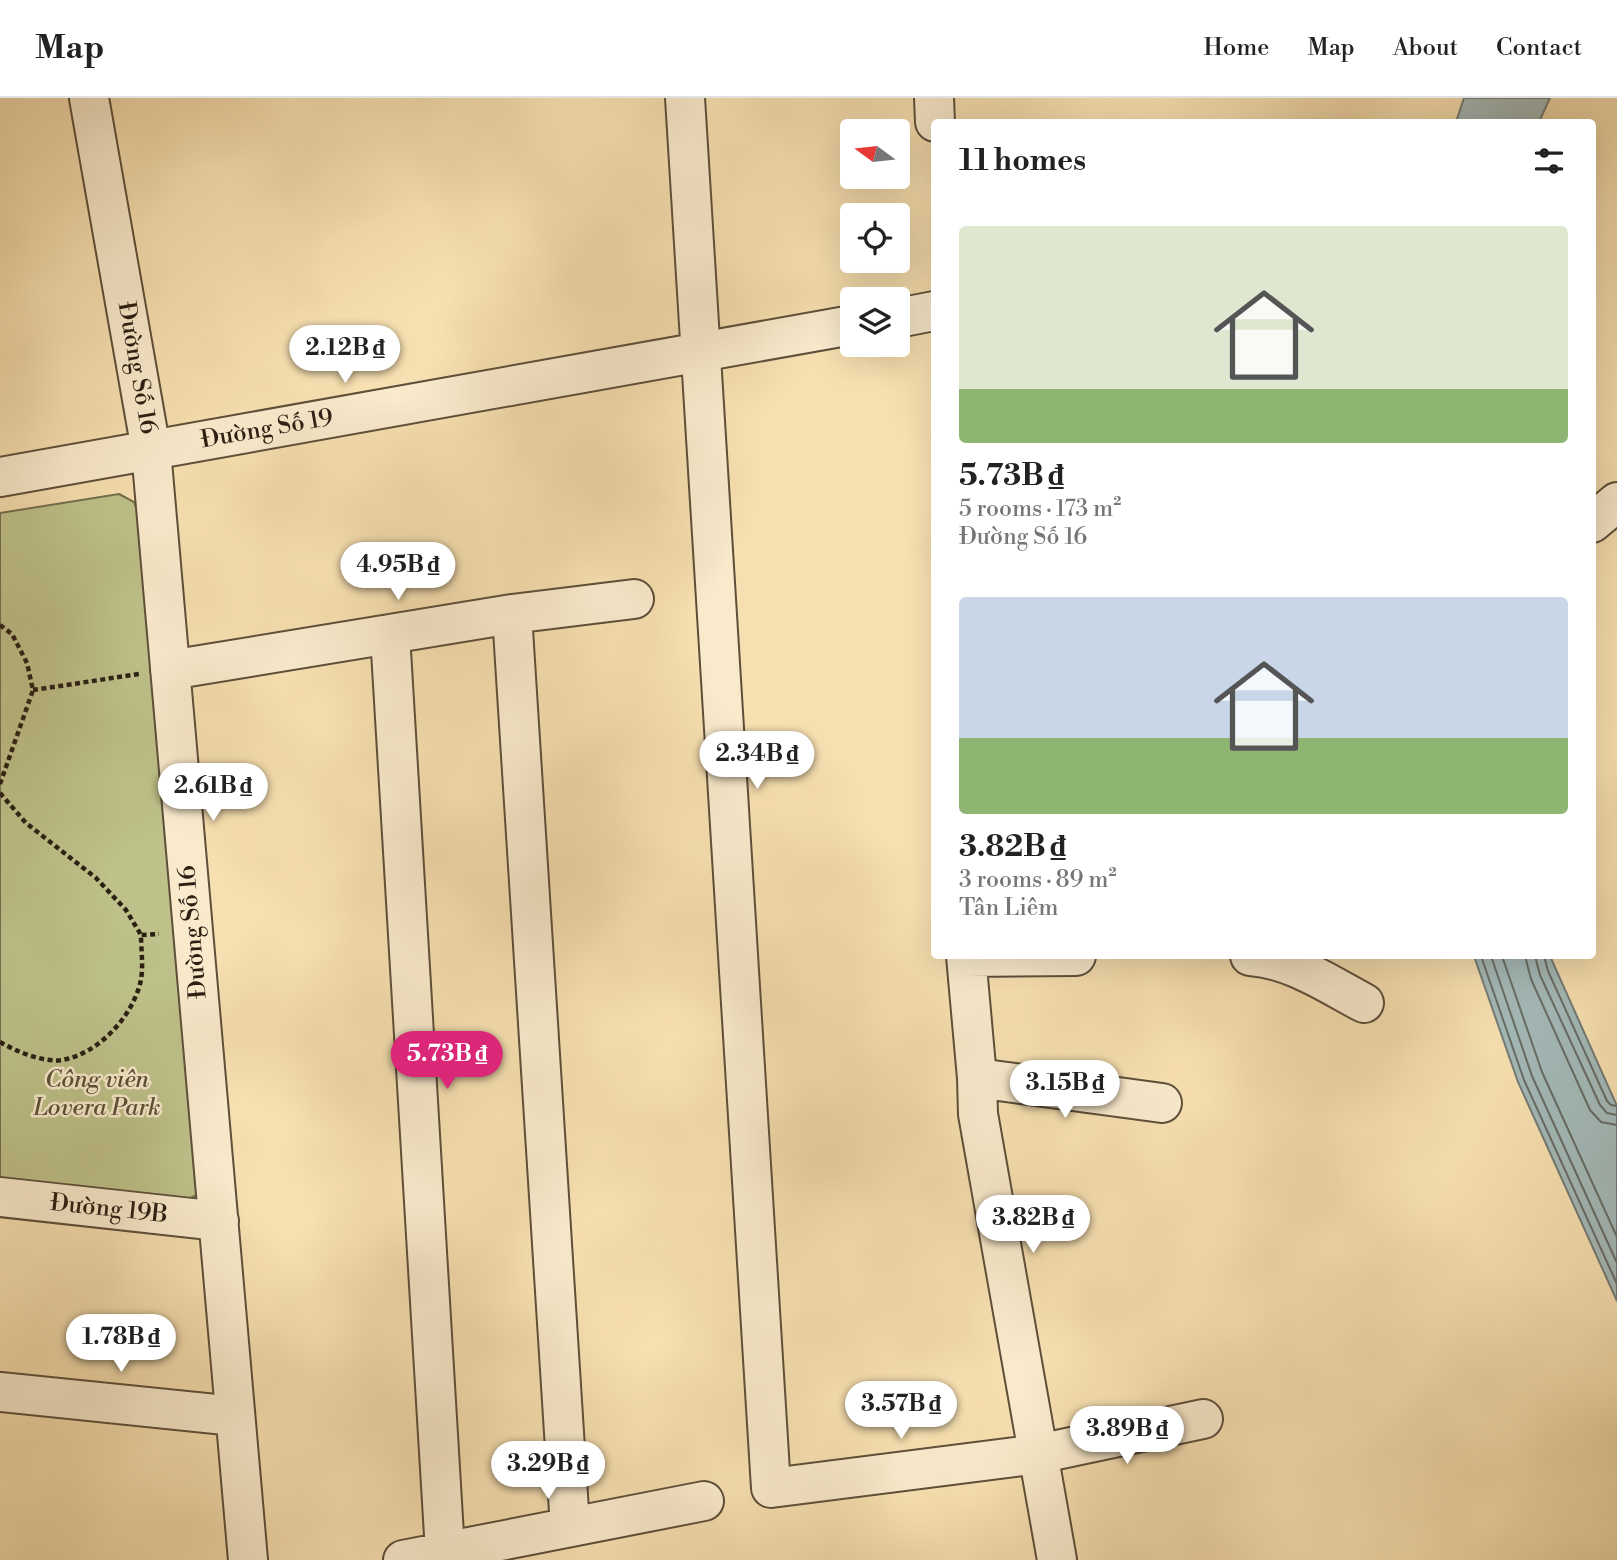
<!DOCTYPE html>
<html lang="en">
<head>
<meta charset="utf-8">
<style>
  body { margin:0; font-family:"Libre Bodoni",serif; background:#f2f2f2; color:#222; height:100vh; display:flex; flex-direction:column; font-size:26px; white-space:nowrap }
  * { box-sizing:border-box; margin:0 }
  p { font-size:23px; color:#767676 }
  .icon { flex:none; width:38px; height:38px; fill:none; stroke:currentColor; stroke-width:2; stroke-linecap:round; stroke-linejoin:round }
  .map { position:relative; flex:1; overflow:hidden }
  .drawer { position:absolute; left:931px; top:21px; width:665px; height:840px; display:flex; flex-direction:column; background:#fff; border-radius:7px; box-shadow:0 7px 28px #0002 }
  .drawer>* { flex:none }
  .needle { width:46px; rotate:285deg }
  .controls { position:absolute; left:840px; top:21px; display:grid; gap:14px }
  .controls a { display:grid; place-items:center; width:70px; height:70px; border-radius:7px; background:#fff; box-shadow:0 7px 28px #0002; font-size:35px }
  .price { position:absolute; translate:-50% -60px; padding:0 16px; border-radius:24px; background:#fff; color:#222; font-size:23px; line-height:46px; filter:drop-shadow(0 2px 4px #0008) }
  .price::after { content:''; position:absolute; left:50%; top:42px; width:21px; height:16px; margin-left:-10px; background:inherit; clip-path:polygon(0 0,100% 0,50% 100%) }
  .price.active { background:#db2777; color:#fff }
  ul { padding:0; list-style:none }
  li { display:grid; align-content:center; gap:14px; height:371px; padding:0 28px }
  li span { display:grid; place-items:center; height:217px; border-radius:7px; color:#555 }
  li>.icon { margin-inline-start:auto }
  span .icon { width:126px; height:126px; fill:#fffc; stroke-width:1 }
  li b { font-size:30px }
  h2 { display:flex; justify-content:space-between; align-items:center; height:84px; padding:0 28px; font-size:30px }
  header { display:flex; align-items:center; gap:42px; box-sizing:border-box; height:98px; padding:0 35px; background:#fff; border-bottom:2px solid #e0e0e0 }
  header strong { font-size:33px }
  nav { display:flex; gap:38px; margin-inline-start:auto; font-size:24px }
  .map>svg:first-child { display:block }
</style>
</head>
<body>
<header>
<strong>Map</strong>
<nav><a>Home</a><a>Map</a><a>About</a><a>Contact</a></nav>
</header>
<div class="map">
<svg width="1617" height="1462" viewBox="0 0 1617 1462">
  <rect width="100%" height="100%" fill="#f6dfb0"/>
  <filter id="stains"><feTurbulence type="fractalNoise" baseFrequency=".00286" numOctaves="4"/><feColorMatrix values="0 0 0 0 .2 0 0 0 0 .09 0 0 0 0 .02 0 0 0 .5 -.17"/></filter>
  <radialGradient id="worn" r=".72"><stop offset=".6" stop-color="#630" stop-opacity="0"/><stop offset="1" stop-color="#630" stop-opacity=".3"/></radialGradient>
  <path fill="#bec18a" stroke="#75704e" stroke-width="2" d="M119,396L134,404L143,426L203,1084L195,1098L176,1106L0,1085V415Z"/>
  <path fill="#a3b9b8" stroke="#737b76" stroke-width="2" d="M1464,0H1550L1539,24H1456Z
    M1474,858H1550L1617,1008V1203L1518,984Z"/>
  <g fill="none" stroke-linecap="round" stroke-linejoin="round">
    <path stroke="#686c66" stroke-width="2" d="M1481,858L1524,982L1617,1186
      M1491,858L1532,978L1617,1165
      M1502,858L1542,974L1617,1139
      M1525,858L1531,881L1590,1012L1601,1024L1617,1027
      M1535,858L1540,877L1600,1007L1607,1015L1617,1017
      M1544,858L1548,873L1607,1003L1611,1007L1617,1008"/>
    <defs>
      <path id="minor" d="M89,0L151,352L248,1462
        M685,0L771,1390L1038,1356L1203,1321
        M934,0L935,24
        M898,220L934,213
        M0,379L852,227
        M1592,425L1617,404
        M512,516L570,1429
        M390,536L445,1454
        M170,572L512,516L634,501
        M966,858L977,980L978,1016L1057,1462
        M1250,858C1292,861 1328,886 1364,905
        M966,859L1076,858
        M977,980L1162,1005
        M0,1099L219,1123
        M0,1294L235,1318
        M403,1462L704,1403"/>
    </defs>
    <use href="#minor" stroke="#5e4f3a" stroke-width="42"/>
    <path stroke="#2c1f13" stroke-width="4.5" stroke-dasharray="5 3.5" stroke-linecap="butt" d="M0,527L12,536L27,565L33,592L0,686
      M33,592L139,576
      M0,695L26,725L96,780L126,812L141,837
      M0,944C15,953 44,965 62,962C98,956 131,920 140,886C144,871 141,852 141,837L159,836"/>
    <use href="#minor" stroke="#f9eacc" stroke-width="38"/>
  </g>
  <g text-anchor="middle" dominant-baseline="central" stroke-width="5" stroke-linejoin="round" paint-order="stroke">
    <g font-size="24" fill="#2c1f13" stroke="#f9eacc">
      <text transform="translate(137 270) rotate(80)">Đường Số 16</text>
      <text transform="translate(267 331) rotate(-10)">Đường Số 19</text>
      <text transform="translate(193 834) rotate(-95)">Đường Số 16</text>
      <text transform="translate(109 1111) rotate(6)">Đường 19B</text>
    </g>
    <g font-size="24" font-style="italic" fill="#585037" stroke="#f9eacc">
      <text x="97" y="982">Công viên<tspan x="97" dy="28">Lovera Park</tspan></text>
    </g>
  </g>
  <rect width="100%" height="100%" filter="url(#stains)"/>
  <rect width="100%" height="100%" fill="url(#worn)"/>
</svg>
<div class="controls">
<a><svg class="needle" viewBox="-14 -14 28 28"><path d="M0-13l5 13h-10z" fill="#e53935"/><path d="M0 13l5-13h-10z" fill="#767676"/></svg></a>
<a><svg class="icon" aria-label="locate" viewBox="0 0 24 24"><circle cx="12" cy="12" r="6"/><path d="M12 2v4M12 18v4M2 12h4M18 12h4"/></svg></a>
<a><svg class="icon" aria-label="layers" viewBox="0 0 24 24"><path d="M12 4l9 5-9 5-9-5zM3 14l9 5 9-5"/></svg></a>
</div>
<b class="price" style="left:345px;top:287px">2.12B ₫</b>
<b class="price" style="left:398px;top:504px">4.95B ₫</b>
<b class="price" style="left:757px;top:693px">2.34B ₫</b>
<b class="price" style="left:213px;top:725px">2.61B ₫</b>
<b class="price active" style="left:447px;top:993px">5.73B ₫</b>
<b class="price" style="left:1065px;top:1022px">3.15B ₫</b>
<b class="price" style="left:1033px;top:1157px">3.82B ₫</b>
<b class="price" style="left:121px;top:1276px">1.78B ₫</b>
<b class="price" style="left:901px;top:1343px">3.57B ₫</b>
<b class="price" style="left:1127px;top:1368px">3.89B ₫</b>
<b class="price" style="left:548px;top:1403px">3.29B ₫</b>
<section class="drawer">
<h2>11 homes<svg class="icon" aria-label="filters" viewBox="0 0 24 24"><path d="M4 7h16M4 17h16"/><circle cx="9" cy="7" r="2"/><circle cx="15" cy="17" r="2"/></svg></h2>
<ul>
<li><span style="background:linear-gradient(#dfe7d0 75%,#8fb573 0)"><svg class="icon" aria-label="home" viewBox="0 0 24 24"><path d="M3 11l9-7 9 7M6 9v11h12V9"/></svg></span><div><b>5.73B ₫</b><p>5 rooms · 173 m²</p><p>Đường Số 16</p></div></li>
<li><span style="background:linear-gradient(#c9d6e8 65%,#8fb573 0)"><svg class="icon" aria-label="home" viewBox="0 0 24 24"><path d="M3 11l9-7 9 7M6 9v11h12V9"/></svg></span><div><b>3.82B ₫</b><p>3 rooms · 89 m²</p><p>Tân Liêm</p></div></li>
</ul>
</section>
</div>
</body>
</html>
